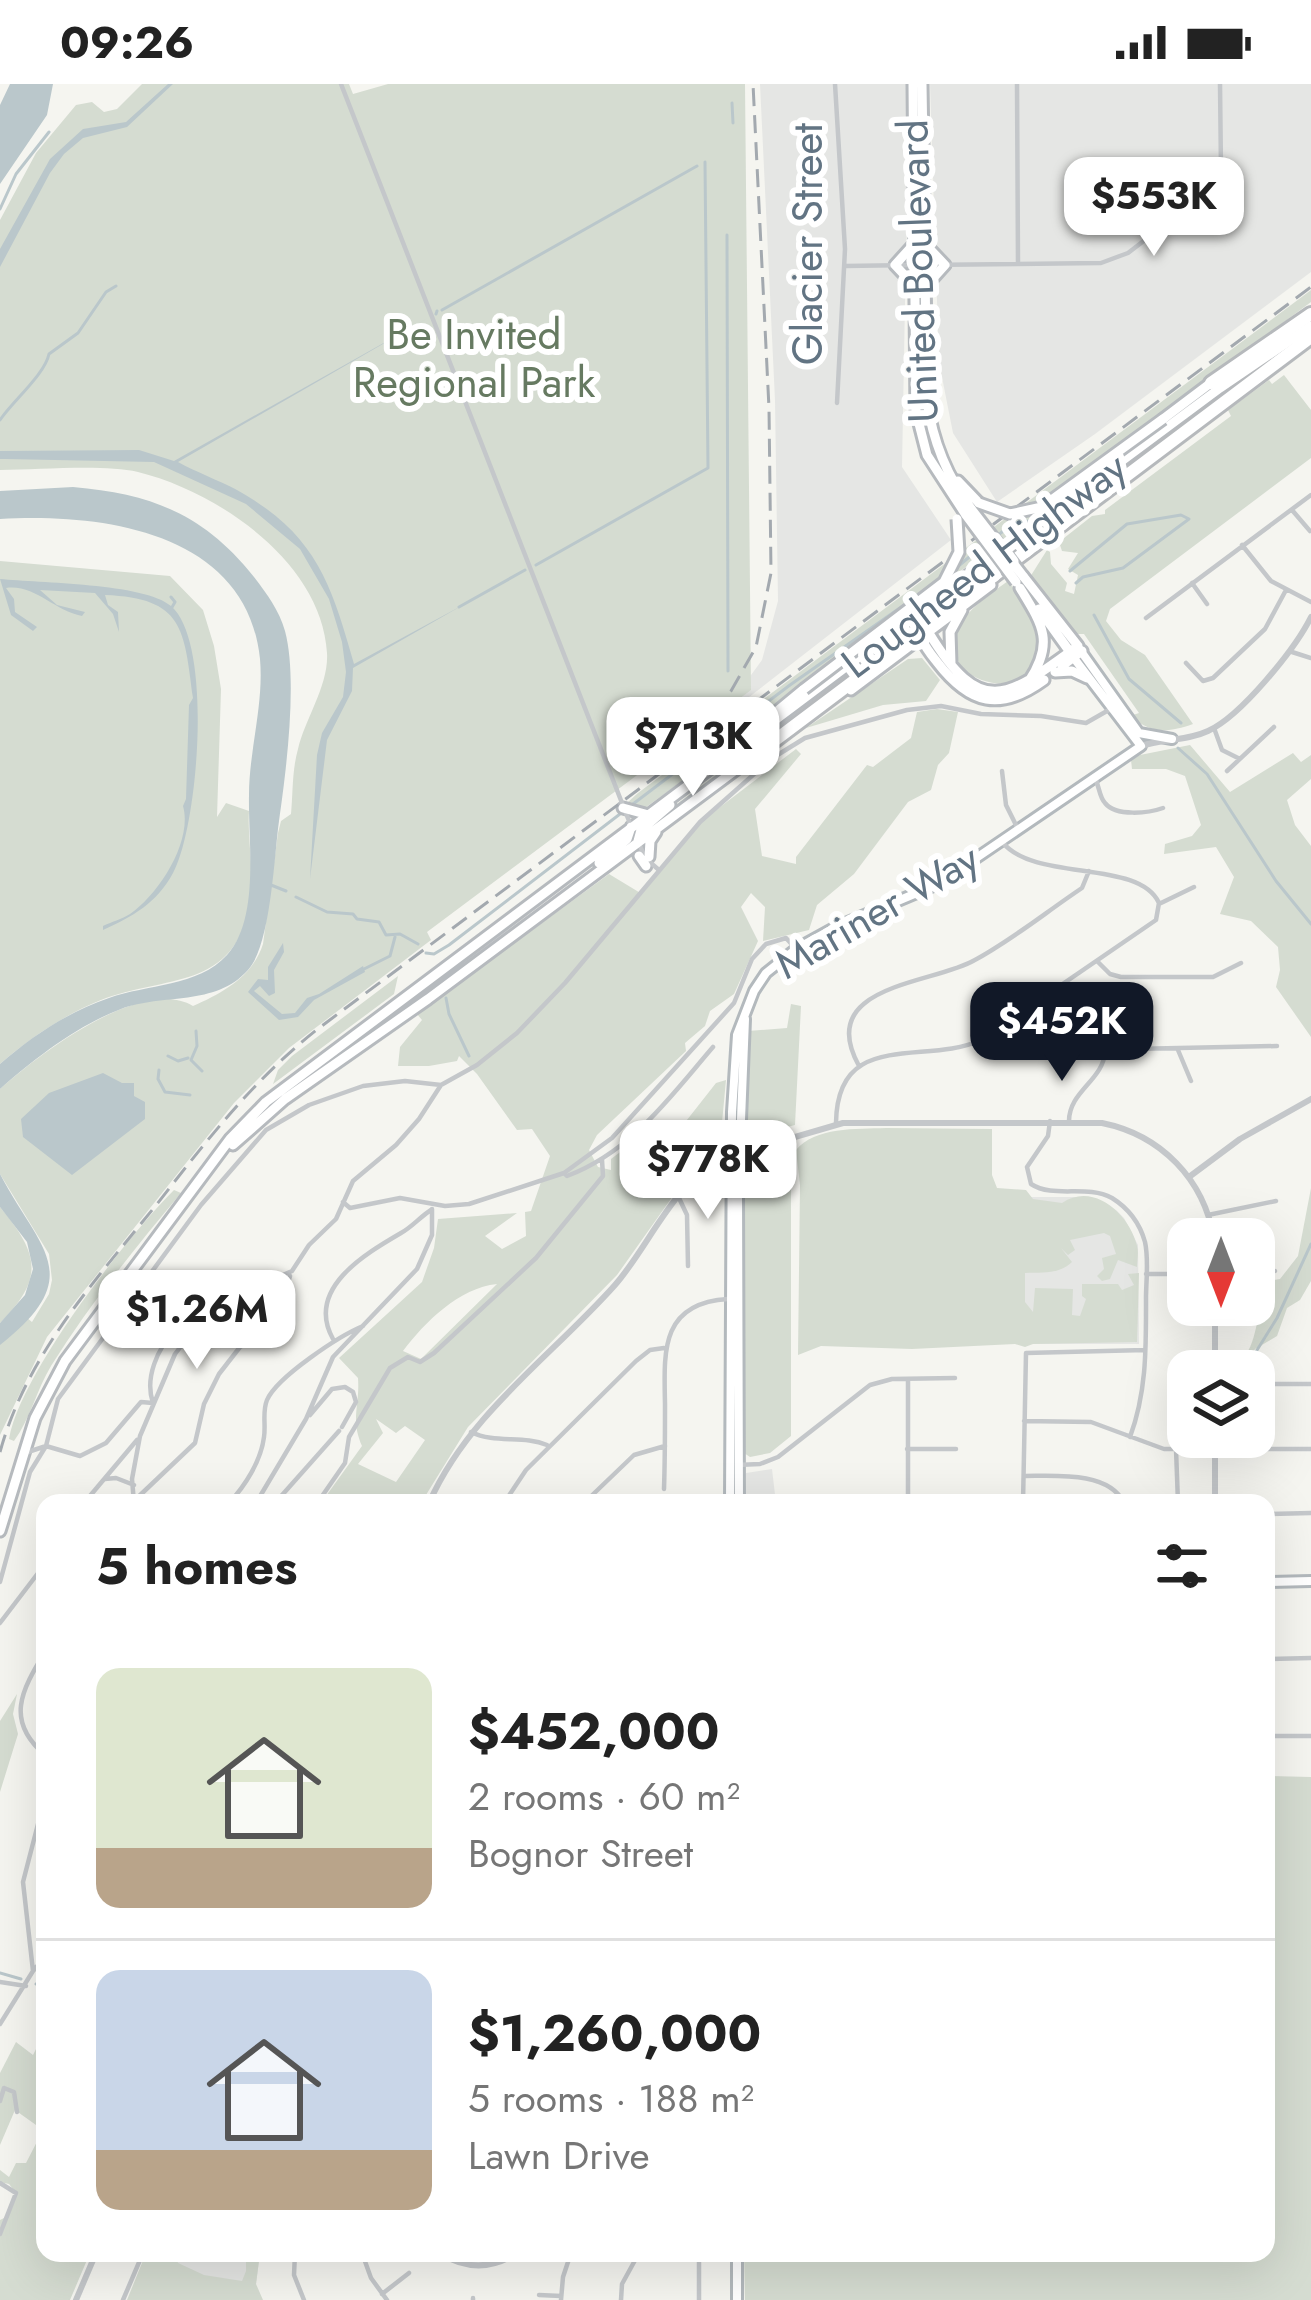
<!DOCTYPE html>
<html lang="en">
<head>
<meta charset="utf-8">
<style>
  body { margin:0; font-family:Jost,sans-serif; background:#f2f2f2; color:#222; height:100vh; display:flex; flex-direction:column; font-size:45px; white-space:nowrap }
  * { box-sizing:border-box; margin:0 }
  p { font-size:39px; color:#767676 }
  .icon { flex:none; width:66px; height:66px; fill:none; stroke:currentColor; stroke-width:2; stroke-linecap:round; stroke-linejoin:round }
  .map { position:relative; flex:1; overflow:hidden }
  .drawer { position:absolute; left:36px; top:1410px; width:1239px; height:768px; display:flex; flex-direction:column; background:#fff; border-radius:24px; box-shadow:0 12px 48px #0002 }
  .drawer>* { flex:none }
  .needle { width:78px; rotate:180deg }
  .fabs { position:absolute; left:1167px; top:1134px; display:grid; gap:24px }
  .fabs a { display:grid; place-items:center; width:108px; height:108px; border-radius:24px; background:#fff; box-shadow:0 12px 48px #0002; font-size:60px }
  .price { position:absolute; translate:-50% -102px; padding:0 27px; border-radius:24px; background:#fff; color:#222; font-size:39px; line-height:78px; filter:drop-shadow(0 3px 6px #0008) }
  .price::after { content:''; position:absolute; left:50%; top:72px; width:36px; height:27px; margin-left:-18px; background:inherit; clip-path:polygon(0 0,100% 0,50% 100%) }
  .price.selected { background:#111827; color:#fff }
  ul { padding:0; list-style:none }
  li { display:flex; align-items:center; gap:36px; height:300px; padding:0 60px }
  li+li { border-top:3px solid #e0e0e0 }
  li span { display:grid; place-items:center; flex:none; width:336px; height:240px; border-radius:24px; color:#555 }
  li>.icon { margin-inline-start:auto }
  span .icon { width:144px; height:144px; fill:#fffc; stroke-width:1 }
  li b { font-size:51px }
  h2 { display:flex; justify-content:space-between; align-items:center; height:144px; padding:0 60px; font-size:51px }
  .status { display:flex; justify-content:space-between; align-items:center; height:84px; padding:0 60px; background:#fff; direction:ltr }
  .status svg { height:33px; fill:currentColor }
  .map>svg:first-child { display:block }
</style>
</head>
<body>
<div class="status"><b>09:26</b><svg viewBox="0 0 49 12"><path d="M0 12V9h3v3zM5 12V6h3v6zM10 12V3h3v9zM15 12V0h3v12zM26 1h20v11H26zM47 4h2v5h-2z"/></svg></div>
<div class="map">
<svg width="1311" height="2216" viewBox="0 0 1311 2216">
  <rect width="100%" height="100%" fill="#f5f5f0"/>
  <path fill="#e5e6e4" d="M760,0H909L902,383L951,456L744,617L738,609L762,576L778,517L775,316Z
    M930,0H1311V188L1095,350L997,418L953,349L939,278Z
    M1009,1113H1083L1116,1126L1124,1134L1138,1161L1139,1260H1009Z
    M772,1385L776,1419H746V1389Z
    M146,2169H260L256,2200L175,2187Z"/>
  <path fill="#d5dcd1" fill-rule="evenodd" d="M142,0H349L353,10L388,0H745L751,606L427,848L431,856L289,964L234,1019L47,1253L0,1351V1260L20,1228L32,1238L49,1210L52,1196L49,1170L0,1090V1005C38,971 142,891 193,922C223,909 253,892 263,860L278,749L281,737L291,730C293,709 292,686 298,665C305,635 329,601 327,569C322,479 219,408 138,388C103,380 39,386 0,386V136L36,69L76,21L92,18L104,28L117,25Z
    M1311,206V218L1120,360L1076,396L1056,419L813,592L706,680L642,726L630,724L627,719L638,709Z
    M1284,291L1311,326V374L1110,525L1106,537L1121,556L1145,571L1193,640C1167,649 1152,650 1130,632L1139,629L1084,550H1076L1030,493L1047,466L1050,468L1051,480L1067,499L1065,507L1074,510L1078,491L1068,485L1078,469L1062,467L1059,458L1092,432L1105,430V426L1231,332L1228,326L1269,296L1272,300Z
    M0,477L170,492L203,526L214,562L221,605L217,733L226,719L249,727C247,757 255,790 250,819C235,907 165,891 101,916C64,931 30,954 0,980Z
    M1008,497C1021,515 1039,534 1040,558C1041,606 993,609 962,585C938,544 978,519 1008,497Z
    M898,556L663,735L661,732L864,578Z
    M922,574L940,596L926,617L883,621L806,644L908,575Z
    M937,625L958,628L949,669L938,681L931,706L908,718L854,790L817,821L809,846L763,857L765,823L751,809L741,823L758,857L734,910L710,927L705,942L685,959L686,967L597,1051L589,1066L598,1083L611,1086V1075L653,1043L672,1055L716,999L726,996L720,1060L685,1095L617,1191L468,1343L421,1419H321L362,1362C350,1334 360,1323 358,1294L339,1274L422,1198L434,1164L438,1135L517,1129L485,1152L502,1165L526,1152L525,1128L531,1127L550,1072L532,1045L517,1046L477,990L459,972L457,977L429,982H398L400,963L422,936L417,930L609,790L642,810L703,736L796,665L801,670L755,725L762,772L796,780V773L867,681L873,683L911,654L917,628ZM497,1200L421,1275L403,1267C425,1238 459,1204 497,1200ZM376,1335L396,1349L405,1342L425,1356L396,1398L358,1380L383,1349Z
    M1190,661L1230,708L1293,669L1301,678L1311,671V695L1287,716L1295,741L1311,762V953L1276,903L1280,886L1278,863L1251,837L1220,830L1234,793L1216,763L1164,770L1165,760L1192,752L1201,741L1185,692L1166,685H1132L1131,676L1140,671Z
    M398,892L394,910L273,1000L278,986L292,972Z
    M791,920L801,922L795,1041L753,1052L745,1038L748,947L787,944Z
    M886,1044L992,1045V1091L997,1104L1026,1106L1033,1115L1062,1119C1094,1097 1130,1131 1137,1162C1139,1169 1137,1176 1137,1183L1118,1176L1110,1195L1102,1197L1097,1192L1104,1185L1102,1174L1116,1170L1110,1152L1104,1149L1070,1156L1075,1166L1068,1171L1061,1164L1072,1178C1058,1191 1043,1188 1025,1189V1218L1033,1228L1035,1204L1073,1205L1072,1231L1080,1232L1086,1215L1082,1212V1200H1118L1122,1206L1134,1201L1128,1190L1139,1189L1137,1258L1033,1260L1025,1263L1015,1260L912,1265L821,1262L798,1271L800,1101L796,1066C815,1043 856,1045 886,1044Z
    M791,1058V1352L770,1369L750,1373L744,1369L742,1085L751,1073Z
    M1311,1104V1197L1300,1216L1287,1224L1277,1252L1255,1265L1245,1287H1221C1254,1277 1253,1253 1261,1222L1274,1218V1196L1280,1195L1298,1172Z
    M174,1106L181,1109C135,1164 89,1221 51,1282C37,1305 30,1335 14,1357L9,1355C20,1290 126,1154 174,1106Z
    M0,1123C39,1170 45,1194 0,1239Z
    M17,1610L13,1630L18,1650L0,1708V1637Z
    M1266,1692L1311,1693V2216H745L744,2169H1266Z
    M45,1947V2169H90L70,2216H0V2136L6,2133L17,2110L9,2100L0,2098V2086L9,2093L16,2079H26L43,2046L15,2026L0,2061V1989L16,1958L33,1971Z
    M146,2169H175L178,2179L204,2191L242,2197L246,2187V2169H260L256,2200L263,2216H127Z"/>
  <path fill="#bac7cb" d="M10,0H53L47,31L0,100V21Z
    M168,0H173L127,43L83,54L64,70L50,89L0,183V165L50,75L83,45L126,38Z
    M428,234L178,378C196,388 218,396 237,406C316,450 331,499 354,580L463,521L353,584L352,607L327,656L310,795L317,671L322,649L343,613L346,588L342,558L329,515L300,465L246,420L154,378L5,375H0V367L139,366L174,377Z
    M73,403C152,410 204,430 254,493C267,510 279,526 285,547C298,595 286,688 279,737C274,773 271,861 248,886C215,923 163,909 121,925C78,941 34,975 0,1005V980C32,952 68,928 109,914C147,900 198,903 227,871C260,834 248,759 249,711C249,666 264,621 260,575C247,448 103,429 0,435V407Z
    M0,495C39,499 144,499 171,522C214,559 198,743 173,789C157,819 132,833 103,846V842C111,838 122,835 130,830C159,810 193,757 183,722L186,715L189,621L193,614C184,545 184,514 105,511L108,521L118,528L119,548L113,530L95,509L40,506L57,521L85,528L82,532C54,527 35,500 6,504L14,515L15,528L37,543L33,547L11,531Z
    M283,859L284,868L274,886L275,909L269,912L260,902L254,907L282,930L295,929L307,914L319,910L363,882L365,888L314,916L298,933L279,936L248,908L258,895L268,896V883Z
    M103,989L122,999H134V1012L145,1018V1035L72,1091L23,1053L21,1035L49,1009Z
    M0,1090C39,1165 89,1191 0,1261V1239L25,1211L33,1185L27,1158L0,1123Z"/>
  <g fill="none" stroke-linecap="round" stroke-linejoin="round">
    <path stroke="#bac7cb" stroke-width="3" d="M732,19L733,39
      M0,125L16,90L49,48
      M727,151L728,587
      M442,226L697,82
      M436,230L437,227
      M0,336C13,317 45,290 49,270L78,249L106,208L116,202
      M998,451L1014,439L1028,437
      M536,481L708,384L705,78
      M956,484L985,460
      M1070,487L1127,440L1181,431L1189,435L1123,484L1083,493L1076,499
      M171,513L175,518L171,525
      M459,523L525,486
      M1094,531L1129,595L1181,639
      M1178,664L1207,690L1276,797L1311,840
      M633,720L790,601L934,500
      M271,801L286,807
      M296,813L327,828L353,830L357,835L379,838L386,851L400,850L418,860
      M426,869L434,870L449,861L620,730
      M362,886L390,872L395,853
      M446,914L449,930L469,972
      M196,947L197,962L191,976L202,987
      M168,972L178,977L188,974
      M159,986L158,995L165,1008L190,1011
      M1244,1287L1277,1234L1311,1160
      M0,1889L21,1895
      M36,1900L45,1902"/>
    <defs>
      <path id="secondary" d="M1078,563L1139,649
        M1139,649L1172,655
        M741,1048L758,1063
        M704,1085L728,1096
        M730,1419L732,1028L737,951L754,907L766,889L796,865L836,843L938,800L1141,662L1070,569
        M739,1419L738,1111L745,935
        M1266,1498L1311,1497
        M737,2169V2216"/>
      <path id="primary" d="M913,0L916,328L927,371L966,431
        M922,0L927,317C933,359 947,393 972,426
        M926,161L945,181L927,201
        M913,200L895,181L914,160
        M1163,335L1212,298
        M958,397L979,419
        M992,479L922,536C917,554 926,564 937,578C970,621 1000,628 1044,596
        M1020,504C1042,540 1055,558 1029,597
        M1039,525L1070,568
        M876,566C894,556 906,543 929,549C982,636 1008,613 1078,562L1023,492
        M951,580L950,548L962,526
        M1062,582L1082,567
        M1055,588L1072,587L1087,594
        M851,606L991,501
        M758,643L804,605
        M623,724L645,730
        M638,757L641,746L670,721
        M639,772L646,782
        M649,773L650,757L656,748
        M599,779L627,755L631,743
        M233,1061L285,1015L428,915L753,673
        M0,1447L35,1334L65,1277L230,1055L266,1018L983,480L1220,304L1311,242"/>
      <path id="motorway" d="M1211,299L1311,230
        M750,675L1311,253"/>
    </defs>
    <use href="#secondary" stroke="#b3b9bd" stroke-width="14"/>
    <use href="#primary" stroke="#b6babe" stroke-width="15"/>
    <use href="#motorway" stroke="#b6b9bc" stroke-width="18"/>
    <path stroke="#c4c7ca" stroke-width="4.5" d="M341,0L631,742
      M835,0L845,165L837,319
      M1017,0L1018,180
      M923,181L1101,179L1128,169L1215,102L1221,86L1220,0
      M845,182L912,181
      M1292,426L1310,447
      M1242,461L1271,497L1311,518
      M1192,499L1207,520
      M1146,534L1311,411
      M1292,568L1311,574
      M1186,579L1203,597L1213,594L1265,545L1286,506
      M1214,644L1222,666L1238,674
      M1002,687L1006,721L1017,743
      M1227,687L1274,643
      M1094,692C1099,700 1099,713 1105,719C1116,733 1149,729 1163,724
      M638,757L645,774L659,786
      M1161,819L1194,803
      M1098,878L1110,890L1121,893H1213L1241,879
      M1004,945L1016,960L1039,967L1277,962
      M1178,966L1191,997
      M859,982C814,901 932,900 973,877C1011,857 1046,828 1082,804L1089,787
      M1050,1037L1048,1052L1027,1083L1031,1100C1054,1115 1086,1100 1112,1114C1128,1124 1140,1140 1145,1158C1149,1176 1146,1196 1146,1214C1146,1263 1147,1307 1130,1353
      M1069,1037C1069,1007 1104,996 1105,967
      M836,1039C837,944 925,982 981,956L1156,836L1159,819C1139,775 1036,798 1003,759
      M564,1089L567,1092C631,1068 670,1013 713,963
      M679,1114L687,1131L688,1182
      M343,1118L350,1124L400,1114L445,1122L469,1120L564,1089L612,1054L734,919L752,875L766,860L786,854L796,865
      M1208,1131L1276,1117
      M1146,1190H1188
      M1254,1190L1275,1187
      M333,1255C305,1205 365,1170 401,1149C412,1143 420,1133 431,1126
      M1254,1300H1311
      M310,1331L332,1305L345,1303L353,1308L356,1318L342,1343
      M1024,1337L1091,1338L1164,1365H1311
      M471,1348C495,1360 523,1351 547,1361
      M907,1365H956
      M1176,1365L1178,1419
      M28,1368L46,1362L80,1372L106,1359L141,1318L153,1319C136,1270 201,1204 248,1204
      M737,1381L760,1380L778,1373L870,1301L892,1295L955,1294
      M1025,1392C1054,1392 1109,1387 1124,1419
      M105,1395L116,1394L134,1401
      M664,1405C665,1377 665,1348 665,1320C664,1268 660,1219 728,1215
      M318,1418L345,1379L349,1353L390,1284L408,1273L420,1278L434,1269L536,1174L603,1092L602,1076
      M84,1419L137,1356
      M134,1419L132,1395L140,1352L175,1270L191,1249L229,1215L292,1187L309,1161L336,1135L353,1097L396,1061L419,1035L441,1001L477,981L517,949L565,899L700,738L771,675L805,654L907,626L941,622L981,630L1041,632L1086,639L1114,623
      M138,1419L136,1415L195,1359L204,1320L219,1290L240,1263L276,1240L290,1192
      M229,1419C245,1402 261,1377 264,1353C266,1340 262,1328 267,1316C277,1293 339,1252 363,1242
      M256,1419L306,1335L333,1273L417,1185L432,1151V1125
      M275,1419L339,1347
      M504,1419L526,1386L636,1277L650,1266L664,1264
      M584,1419L634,1371L665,1362
      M908,1419V1296
      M1023,1419L1026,1269L1145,1266
      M1266,1430L1311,1429
      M0,1498L30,1388L46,1362L58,1315L201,1121L266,1046L309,1021L363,1002L405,997L441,1001
      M0,1539L45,1480
      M45,1568C21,1607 5,1637 45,1671
      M1266,1575L1311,1574
      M1266,1652H1311
      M33,1887L45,1873
      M0,1898L26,1902
      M0,1940L33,1887L23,1798L45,1713
      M4,2004L14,2008L17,2028
      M0,2017L4,2004
      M0,2099L16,2109L0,2150
      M295,2169L294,2191L304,2216
      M362,2169L371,2194L387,2216
      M699,2169V2216
      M382,2210L409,2189
      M539,2211L561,2212
      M123,2216L143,2169
      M473,2216V2214
      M561,2216L563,2193L571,2169
      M621,2216L622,2200L639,2169"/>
    <path stroke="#c4c7ca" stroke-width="6" d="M1141,662C1163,655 1187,657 1208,647C1241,632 1295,565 1311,533
      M1189,1093L1240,1055L1311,1015
      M1215,1287V1221
      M429,1419C469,1329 551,1273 615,1201C651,1160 676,1091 730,1072L843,1039H1102C1161,1051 1204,1095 1214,1155
      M1215,1419V1353
      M439,2169C465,2185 491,2186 517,2169
      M76,2216L96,2169"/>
    <use href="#secondary" stroke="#fff" stroke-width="8"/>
    <use href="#primary" stroke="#fff" stroke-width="9"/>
    <use href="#motorway" stroke="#fff" stroke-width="12"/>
    <path stroke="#a3a9af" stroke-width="3" stroke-dasharray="18 9" stroke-linecap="butt" d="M696,649L731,607L756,563L771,489L769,324L753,0
      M0,1368C27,1270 95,1197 157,1120C207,1056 255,994 319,944L1311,203"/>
    <defs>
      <path id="primary-bridge" d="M979,419L1010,430L1042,423L1163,335
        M972,426L1023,492
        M966,431L1016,498
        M804,605L944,498L959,468L957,435"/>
    </defs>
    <use href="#primary-bridge" stroke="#b6babe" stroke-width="15" stroke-linecap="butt"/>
    <use href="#primary-bridge" stroke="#fff" stroke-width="9"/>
  </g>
  <g text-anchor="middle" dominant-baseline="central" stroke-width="12" stroke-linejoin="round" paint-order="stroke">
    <g font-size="42" fill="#627483" stroke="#fff">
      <text transform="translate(807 160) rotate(-90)">Glacier Street</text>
      <text transform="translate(918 187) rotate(-92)">United Boulevard</text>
      <text transform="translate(984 481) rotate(-37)">Lougheed Highway</text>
      <text transform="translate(877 827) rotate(-30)">Mariner Way</text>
    </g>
    <g font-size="42" fill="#667a61" stroke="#fff">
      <text x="474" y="250">Be Invited<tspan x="474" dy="48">Regional Park</tspan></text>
    </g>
  </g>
</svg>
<div class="fabs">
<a><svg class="needle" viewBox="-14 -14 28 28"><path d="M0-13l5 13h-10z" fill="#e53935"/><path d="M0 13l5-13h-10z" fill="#767676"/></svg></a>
<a><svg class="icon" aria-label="layers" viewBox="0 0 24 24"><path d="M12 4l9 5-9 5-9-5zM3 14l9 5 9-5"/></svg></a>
</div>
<b class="price" style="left:1154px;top:175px">$553K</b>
<b class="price" style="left:693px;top:715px">$713K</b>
<b class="price selected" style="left:1062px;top:1000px">$452K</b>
<b class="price" style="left:708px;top:1138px">$778K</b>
<b class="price" style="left:197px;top:1288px">$1.26M</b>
<section class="drawer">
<h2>5 homes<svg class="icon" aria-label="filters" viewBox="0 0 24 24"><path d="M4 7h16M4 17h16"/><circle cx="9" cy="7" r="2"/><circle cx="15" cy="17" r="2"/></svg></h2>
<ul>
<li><span style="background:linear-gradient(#dfe7d0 75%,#b9a48a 0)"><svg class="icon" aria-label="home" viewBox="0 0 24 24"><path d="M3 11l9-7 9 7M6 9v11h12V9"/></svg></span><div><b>$452,000</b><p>2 rooms · 60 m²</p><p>Bognor Street</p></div></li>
<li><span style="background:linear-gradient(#c9d6e8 75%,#b9a48a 0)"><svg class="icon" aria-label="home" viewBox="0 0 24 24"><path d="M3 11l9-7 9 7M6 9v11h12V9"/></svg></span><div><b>$1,260,000</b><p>5 rooms · 188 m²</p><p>Lawn Drive</p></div></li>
</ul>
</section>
</div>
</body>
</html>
